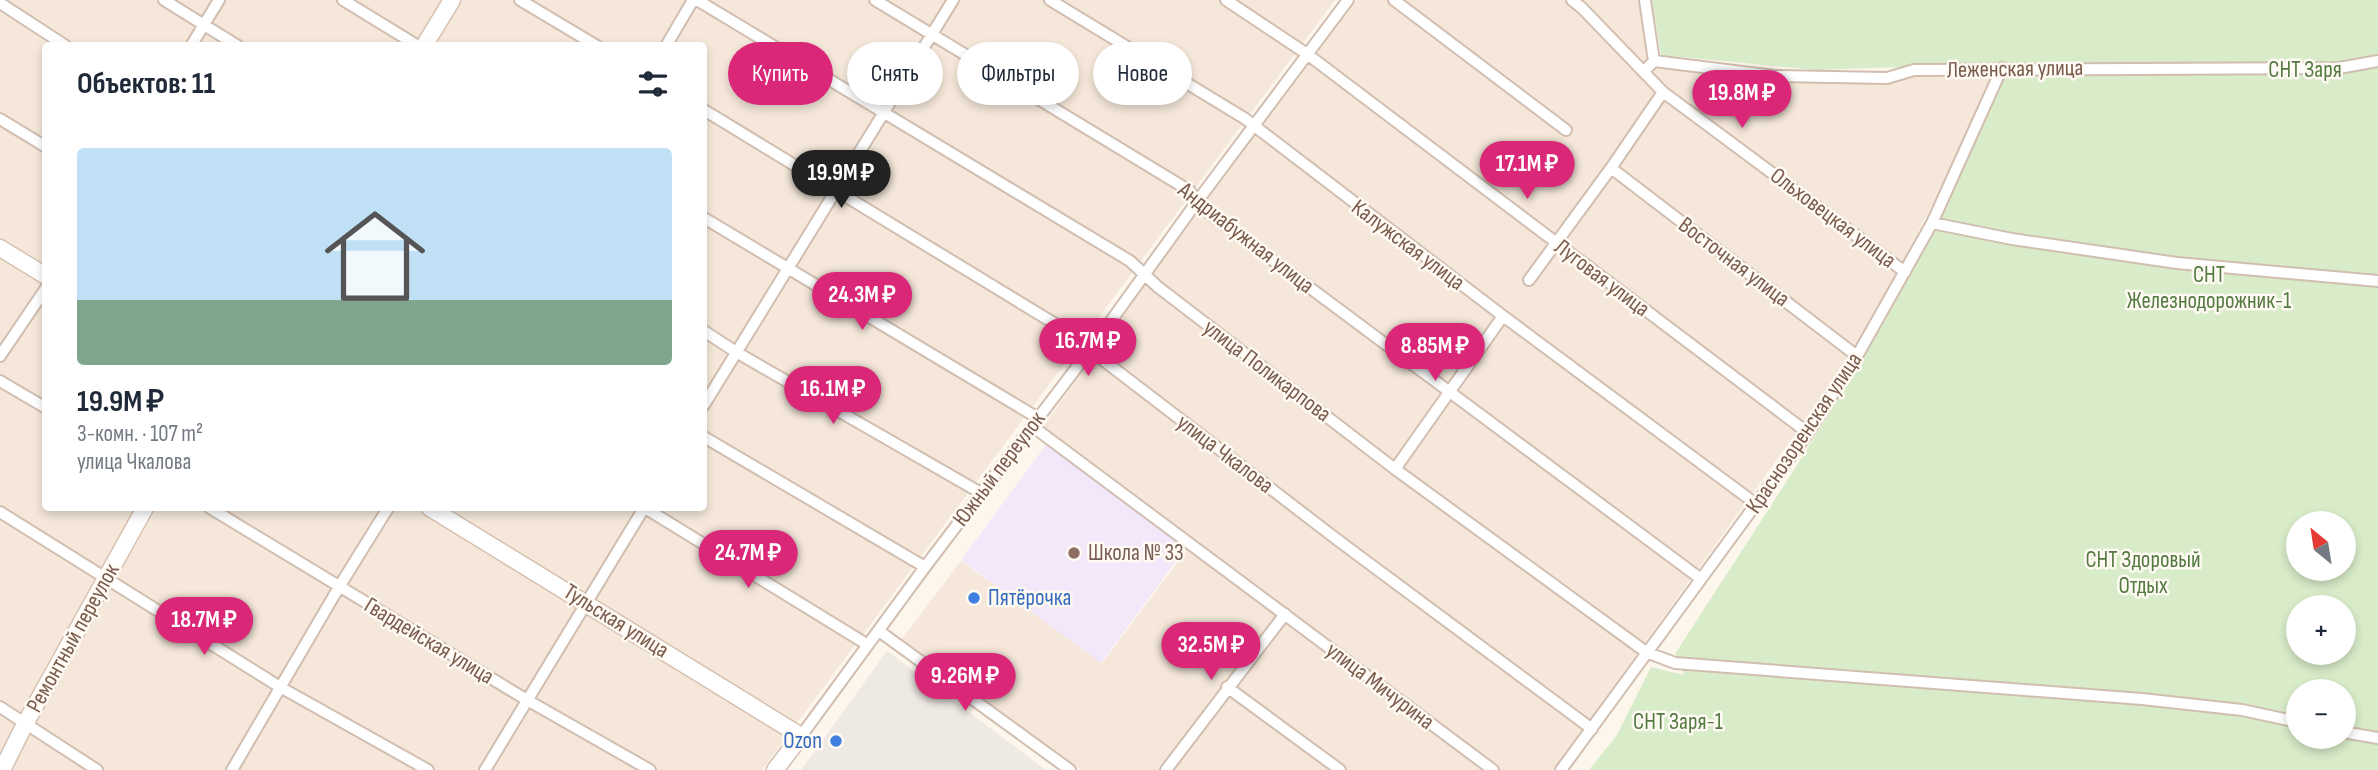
<!DOCTYPE html>
<html lang="ru">
<head>
<meta charset="utf-8">
<style>
  body { margin:0; font-family:"Sofia Sans Condensed",sans-serif; background:#f2f2f3; color:#1f2937; height:100vh; display:flex; flex-direction:column; font-size:26px; white-space:nowrap }
  * { box-sizing:border-box; margin:0 }
  p { font-size:23px; color:#747a83 }
  .icon { flex:none; width:38px; height:38px; fill:none; stroke:currentColor; stroke-width:2; stroke-linecap:round; stroke-linejoin:round }
  .map { position:relative; flex:1; overflow:hidden }
  .side { position:absolute; left:42px; top:42px; width:665px; height:469px; display:flex; flex-direction:column; background:#fff; border-radius:7px; box-shadow:0 4px 10px #0003 }
  .side>* { flex:none }
  .hud { position:absolute; left:728px; top:42px; width:665px; height:63px; display:flex; gap:14px }
  .needle { width:46px; rotate:330deg }
  .buttons { position:absolute; left:2286px; top:511px; display:grid; gap:14px }
  .buttons a { display:grid; place-items:center; width:70px; height:70px; border-radius:50%; background:#fff; box-shadow:0 4px 10px #0003; font-size:35px }
  .price { position:absolute; translate:-50% -60px; padding:0 16px; border-radius:24px; background:#db2777; color:#fff; font-size:23px; line-height:46px; filter:drop-shadow(0 2px 4px #0008) }
  .price::after { content:''; position:absolute; left:50%; top:42px; width:21px; height:16px; margin-left:-10px; background:inherit; clip-path:polygon(0 0,100% 0,50% 100%) }
  .price.on { background:#222; color:#fff }
  ul { padding:0; list-style:none }
  li { display:grid; align-content:center; gap:14px; height:371px; padding:0 35px }
  li+li { border-top:2px solid #e0e1e3 }
  li span { display:grid; place-items:center; height:217px; border-radius:7px; color:#555 }
  li>.icon { margin-inline-start:auto }
  span .icon { width:126px; height:126px; fill:#fffc; stroke-width:1 }
  li b { font-size:30px }
  h2 { display:flex; justify-content:space-between; align-items:center; height:84px; padding:0 35px; font-size:30px }
  .tag { padding:0 24px; border-radius:32px; background:#fff; box-shadow:0 4px 10px #0003; font-size:24px; line-height:63px }
  .tag.on { background:#db2777; color:#fff }
  .map>svg:first-child { display:block }
</style>
</head>
<body>
<div class="map">
<svg width="2378" height="770" viewBox="0 0 2378 770">
  <rect width="100%" height="100%" fill="#fdf6ec"/>
  <path fill="#f5e8da" d="M0,0H212L184,45L46,46L45,275L0,347Z
    M223,0H1335L762,770H0V362L45,288L46,508H704V46L195,45Z
    M1357,0H1640L1649,60L1775,77L1996,75L1898,273L1848,361L1553,770H1172L1286,614L1042,428L1196,214Z
    M1190,546L1276,615L1160,770H1081L902,639L961,561L1102,663Z"/>
  <path fill="#efe9e4" d="M887,651L1046,770H801Z"/>
  <path fill="#f3e8fa" d="M1048,442L1188,545L1101,663L961,560Z"/>
  <path fill="#d8ecc9" fill-rule="evenodd" d="M1652,0H2378V770H1589L1617,735L1651,667L1684,675L1675,654C1797,464 1928,276 2008,63L1817,70L1661,55ZM2298,523H2343V569H2298ZM2298,607H2343V653H2298ZM2298,691H2343V737H2298Z"/>
  <g fill="none" stroke-linecap="round" stroke-linejoin="round">
    <defs>
      <path id="minor" d="M164,0L238,46
        M343,0L418,46
        M520,0L597,46
        M697,0L1130,261L1158,287L1395,469L1646,652L1675,663L2142,699L2242,710L2298,722
        M875,0L1190,191L1196,203L1701,579
        M1050,0L1244,118L1503,316L1756,504
        M1226,0L1307,54L1808,433
        M1394,0L1566,130
        M1572,0L1582,8L1663,92L1905,272
        M1645,0L1654,61
        M0,3L66,46
        M191,46L219,0
        M666,46L693,0
        M1644,71L1654,61L1775,76L1887,78L1914,70L2339,68L2378,61
        M704,110L1080,339L1090,350L1339,541L1592,729
        M0,119L46,147
        M1611,168L1857,356
        M704,218L1038,418
        M1932,223L2012,239L2177,263L2378,281
        M1529,280L1611,168L1663,92
        M704,331L736,352L981,493
        M0,356L46,288
        M0,381L46,408
        M704,405L953,0
        M1032,426L1493,770
        M704,437L925,567
        M1395,469L1503,316
        M210,508L527,700L650,770
        M645,508L868,645
        M0,512L280,687L428,770
        M879,631L1070,770
        M1227,687L1340,770
        M0,707L97,770
        M2343,732L2378,738
        M801,736L925,567L1090,350L1196,203L1348,0
        M232,770L339,587L388,508
        M485,770L644,508
        M1166,770L1285,614
        M1561,770L1808,433L1857,356L1932,223L2002,68"/>
      <path id="secondary" d="M424,46L452,0
        M0,248L46,276
        M430,508L801,736L775,770
        M2,770L25,724L145,508"/>
    </defs>
    <use href="#minor" stroke="#d1beb0" stroke-width="14"/>
    <use href="#secondary" stroke="#d6c0b0" stroke-width="19"/>
    <use href="#minor" stroke="#fff" stroke-width="10"/>
    <use href="#secondary" stroke="#fff" stroke-width="16"/>
  </g>
  <circle fill="#8d6e63" stroke="#fffaf3" stroke-width="2.5" cx="1074" cy="553" r="7"/>
  <g fill="#3f7fe0" stroke="#fffaf3" stroke-width="2.5">
    <circle cx="974" cy="598" r="7"/>
    <circle cx="836" cy="741" r="7"/>
  </g>
  <g text-anchor="middle" dominant-baseline="central" stroke-width="5" stroke-linejoin="round" paint-order="stroke">
    <g font-size="23" fill="#7a5c4d" stroke="#fffaf3">
      <text transform="translate(2015 69) rotate(-1)">Леженская улица</text>
      <text transform="translate(1833 218) rotate(37)">Ольховецкая улица</text>
      <text transform="translate(1246 238) rotate(38)">Андриабужная улица</text>
      <text transform="translate(1408 245) rotate(37)">Калужская улица</text>
      <text transform="translate(1734 262) rotate(37)">Восточная улица</text>
      <text transform="translate(1602 278) rotate(37)">Луговая улица</text>
      <text transform="translate(1267 371) rotate(37)">улица Поликарпова</text>
      <text transform="translate(1804 433) rotate(-56)">Краснозоренская улица</text>
      <text transform="translate(1225 454) rotate(37)">улица Чкалова</text>
      <text transform="translate(999 469) rotate(-53)">Южный переулок</text>
      <text transform="translate(616 621) rotate(32)">Тульская улица</text>
      <text transform="translate(73 638) rotate(-61)">Ремонтный переулок</text>
      <text transform="translate(429 641) rotate(31)">Гвардейская улица</text>
      <text transform="translate(1380 686) rotate(37)">улица Мичурина</text>
    </g>
    <g font-size="23" fill="#537a41" stroke="#fffaf3">
      <text x="2305" y="70">СНТ Заря</text>
      <text x="2209" y="275">СНТ<tspan x="2209" dy="26">Железнодорожник-1</tspan></text>
      <text x="2143" y="560">СНТ Здоровый<tspan x="2143" dy="26">Отдых</tspan></text>
      <text x="1678" y="722">СНТ Заря-1</text>
    </g>
    <g font-size="23" fill="#785e54" stroke="#fffaf3" text-anchor="start">
      <text x="1088" y="553">Школа № 33</text>
    </g>
    <g font-size="23" fill="#366cbe" stroke="#fffaf3" text-anchor="start">
      <text x="988" y="598">Пятёрочка</text>
      <text x="822" y="741" text-anchor="end">Ozon</text>
    </g>
  </g>
</svg>
<div class="buttons">
<a><svg class="needle" viewBox="-14 -14 28 28"><path d="M0-13l5 13h-10z" fill="#e53935"/><path d="M0 13l5-13h-10z" fill="#747a83"/></svg></a>
<a>+</a>
<a>−</a>
</div>
<b class="price" style="left:1742px;top:130px">19.8M ₽</b>
<b class="price" style="left:1527px;top:201px">17.1M ₽</b>
<b class="price on" style="left:841px;top:210px">19.9M ₽</b>
<b class="price" style="left:862px;top:332px">24.3M ₽</b>
<b class="price" style="left:1088px;top:378px">16.7M ₽</b>
<b class="price" style="left:1435px;top:383px">8.85M ₽</b>
<b class="price" style="left:833px;top:426px">16.1M ₽</b>
<b class="price" style="left:748px;top:590px">24.7M ₽</b>
<b class="price" style="left:204px;top:657px">18.7M ₽</b>
<b class="price" style="left:1211px;top:682px">32.5M ₽</b>
<b class="price" style="left:965px;top:713px">9.26M ₽</b>
<div class="hud">
<a class="tag on">Купить</a>
<a class="tag">Снять</a>
<a class="tag">Фильтры</a>
<a class="tag">Новое</a>
</div>
<section class="side">
<h2>Объектов: 11<svg class="icon" aria-label="filters" viewBox="0 0 24 24"><path d="M4 7h16M4 17h16"/><circle cx="9" cy="7" r="2"/><circle cx="15" cy="17" r="2"/></svg></h2>
<ul>
<li><span style="background:linear-gradient(#bfe0f5 70%,#7fa58c 0)"><svg class="icon" aria-label="home" viewBox="0 0 24 24"><path d="M3 11l9-7 9 7M6 9v11h12V9"/></svg></span><div><b>19.9M ₽</b><p>3-комн. · 107 m²</p><p>улица Чкалова</p></div></li>
</ul>
</section>
</div>
</body>
</html>
